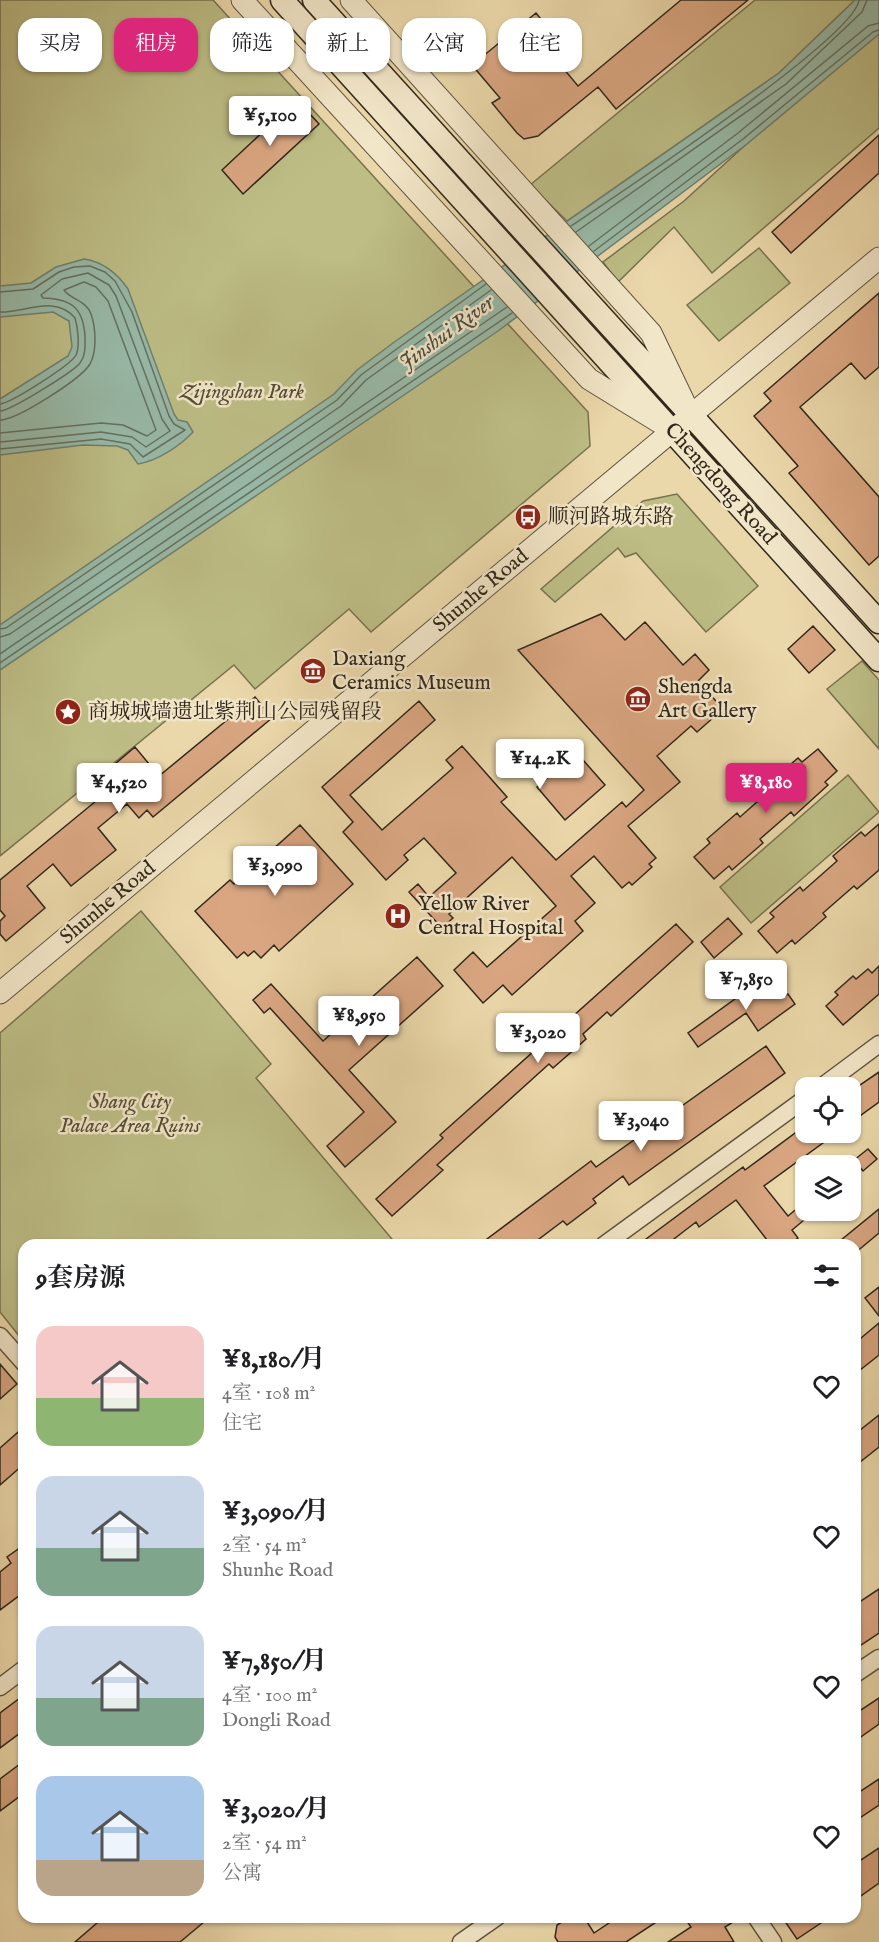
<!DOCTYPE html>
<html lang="zh">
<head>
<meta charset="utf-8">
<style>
  body { margin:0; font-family:"IM FELL English","Noto Serif SC",serif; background:#f2f2f2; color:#202124; height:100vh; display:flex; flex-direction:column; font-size:22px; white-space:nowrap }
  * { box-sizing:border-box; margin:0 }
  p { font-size:20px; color:#757577 }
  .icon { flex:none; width:33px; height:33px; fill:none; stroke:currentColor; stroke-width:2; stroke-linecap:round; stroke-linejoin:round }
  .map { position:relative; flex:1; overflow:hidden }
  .drawer { position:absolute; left:18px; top:1239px; width:843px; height:684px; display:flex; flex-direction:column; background:#fff; border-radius:18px; box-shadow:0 2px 4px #0004 }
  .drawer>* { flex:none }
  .banner { position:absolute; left:18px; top:18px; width:843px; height:54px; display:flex; gap:12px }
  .tools { position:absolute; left:795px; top:1077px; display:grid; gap:12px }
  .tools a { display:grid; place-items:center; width:66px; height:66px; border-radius:12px; background:#fff; box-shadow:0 2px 4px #0004; font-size:30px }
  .price { position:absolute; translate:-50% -51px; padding:0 14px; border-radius:6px; background:#fff; color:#222; font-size:20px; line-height:39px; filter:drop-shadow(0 2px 3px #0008) }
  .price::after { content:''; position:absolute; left:50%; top:36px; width:18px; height:14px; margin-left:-9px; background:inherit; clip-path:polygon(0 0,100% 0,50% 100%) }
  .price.selected { background:#db2777; color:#fff }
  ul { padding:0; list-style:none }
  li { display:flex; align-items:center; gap:18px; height:150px; padding:0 18px }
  li span { display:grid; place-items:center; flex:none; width:168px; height:120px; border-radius:18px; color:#555 }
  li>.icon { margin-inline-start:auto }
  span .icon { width:72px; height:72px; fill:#fffc; stroke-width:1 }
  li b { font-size:26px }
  h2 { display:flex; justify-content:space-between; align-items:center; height:72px; padding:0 18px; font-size:26px }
  .tag { padding:0 21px; border-radius:18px; background:#fff; box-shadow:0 2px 4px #0004; font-size:21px; line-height:54px }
  .tag.selected { background:#db2777; color:#fff }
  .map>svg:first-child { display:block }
</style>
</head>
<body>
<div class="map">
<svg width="879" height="1942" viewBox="0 0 879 1942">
  <rect width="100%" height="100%" fill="#ebd8aa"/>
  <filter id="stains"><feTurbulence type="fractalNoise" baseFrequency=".00333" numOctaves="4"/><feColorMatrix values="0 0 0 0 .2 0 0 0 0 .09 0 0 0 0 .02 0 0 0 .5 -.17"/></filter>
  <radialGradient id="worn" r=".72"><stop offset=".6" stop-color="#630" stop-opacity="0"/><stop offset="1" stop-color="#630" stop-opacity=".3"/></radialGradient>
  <path fill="#bdbd85" stroke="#777250" stroke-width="1.5" d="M0,0H213L588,412L590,446L371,632L349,609L255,689L234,665L0,856Z
    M755,0H855L779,73L567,221L530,185Z
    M879,23V128L712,273L674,227L618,282L603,262L684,201Z
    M759,248L790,283L719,341L687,305Z
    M677,494L758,586L706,632L636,553L625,557L618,548L555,602L541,589L643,501Z
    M862,661L879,680V749L827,689Z
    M848,775L879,812L751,923L720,887Z
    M141,911L271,1064L256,1078L397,1245H24V1342L0,1312V1033Z"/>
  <path fill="#98baa8" stroke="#6f8070" stroke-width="1.5" d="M855,0H879V34L747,144L498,331L0,670V625L334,394L357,370L393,343L779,73Z
    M84,259C104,262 117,273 128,289L174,414L178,420L187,422L193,432C180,446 157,461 138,464L128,450L117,446L83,445L0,455V399L68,356L72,347L69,321L53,312L0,317V286L31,283L56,267Z"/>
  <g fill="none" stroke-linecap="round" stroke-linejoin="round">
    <path stroke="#647162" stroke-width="1.5" d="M571,226C614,197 855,38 859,0
      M576,232L786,84L862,12L867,0
      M589,246L738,133L868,26L879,23
      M594,251L743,139L873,32L879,30
      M0,292L33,289L59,272L74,267L90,266L105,272L115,281L132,312L169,416L174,424L185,430L143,457L130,444L101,439L0,449
      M484,306H488V311L469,323L466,322V318Z
      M0,312C25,313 55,294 75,318C78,328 80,346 76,355C71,365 11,403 0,404
      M0,411C10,411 73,372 80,363C86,355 85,346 85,336C83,307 71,299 43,298L41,295L62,279L88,273L109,285L116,296L162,419L170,431L146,447L132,437L101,432L0,442
      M0,420C17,420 81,379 90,364C97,351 96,328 91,314C86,300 71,300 64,290L84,282L96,287L108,301L156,430L147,436L123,425L101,423L0,433
      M0,629L6,628L337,400L361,375L486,284
      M0,637L10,634L341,406L366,380L491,290
      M0,654L507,307
      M0,663L512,313"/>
  </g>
  <path fill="#d9a681" stroke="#31281c" stroke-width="1.5" d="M681,0H748L616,109L598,87L538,136L524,139L517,133L492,103L500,98L472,65L536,13L554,35L543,44L578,86Z
    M297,100L319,124L243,194L222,170Z
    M879,135V173L791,253L772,232Z
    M879,293V367L865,379L851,363L800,407L879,497V556L869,565L789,473L798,466L754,416L771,401L764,393Z
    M601,614L625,640L645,622L683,665L695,654L709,670L698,681L723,709L697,732L691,726L657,756L680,782L628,826L656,858L649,864L652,867L632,885L629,882L622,888L594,856L571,876L595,903L575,921L583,931L512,995L503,985L483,1003L454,970L473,952L487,967L556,906L512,857L449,914L453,918L442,928L409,892L418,884L429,897L456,873L424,838L404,855L408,860L386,880L343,832L353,822L322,787L419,701L435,720L350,795L382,830L453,768L446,760L462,746L507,797L501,802L556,860L622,802L626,807L644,790L518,650Z
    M813,626L835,650L809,673L788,649Z
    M255,697L272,718L153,817L147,810L139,818L127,804L98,828L116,850L71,886L53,864L27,886L45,908L6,941L0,934V921L5,916L0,910V880L113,787L103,774L135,747L159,776Z
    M818,749L837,771L825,782L828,785L794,816L791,812L760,839L763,843L732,870L729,866L714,879L694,857L710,843L707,839L737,813L740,817L774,787L770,782L798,758L802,762Z
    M576,752L605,785L565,820L537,787Z
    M879,824V870L857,889L854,886L823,913L826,917L795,944L792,940L777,953L758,931L774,917L770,913L800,887L803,891L837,861L833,856L861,832L865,836Z
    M300,825L353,884L279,951L274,945L261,958L254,951L248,956L244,952L237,958L195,911L230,880L234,884Z
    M728,918L742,934L714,958L701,942Z
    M676,924L693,942L611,1016L607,1012L583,1034L586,1039L577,1047L553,1068L549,1064L437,1165L443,1170L392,1216L376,1199L443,1138L440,1135Z
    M417,957L443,986L349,1070L396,1122L345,1167L327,1146L364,1112L270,1008L264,1013L253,1000L271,984L323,1041Z
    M879,966V994L843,1025L826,1006L838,995L835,992L853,976L856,979L868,969L872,973Z
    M768,975L783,997L788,994L795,1004L758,1031L746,1013L698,1047L688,1033Z
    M766,1046L785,1073L629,1185L623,1176L593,1199L596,1203L567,1225L563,1221L531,1245H479L591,1161L596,1167Z
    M879,1072V1102L850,1123V1092Z
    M806,1125V1132H838L764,1186L788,1216L806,1201V1210H816L792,1230L798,1238L788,1245H771L736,1200L699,1227L696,1222L666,1245H638L743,1167L745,1170Z
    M868,1149L877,1159L863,1171L854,1160Z
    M879,1209V1233L855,1253V1245H835Z
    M879,1287V1316L865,1298Z
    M879,1323V1355L855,1374V1343Z
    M0,1364L17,1384L0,1399Z
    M879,1415V1447L855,1466V1434Z
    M24,1427V1464L0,1485V1448Z
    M24,1545V1592L0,1610V1572L11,1563L7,1557Z
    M879,1589V1633L855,1649V1605Z
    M24,1695V1730L0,1748V1713Z
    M879,1698V1724L855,1741V1714Z
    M24,1761V1793L0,1811V1779Z
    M879,1779V1805L855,1821V1795Z
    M879,1848V1883L855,1900V1864Z
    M104,1917H210L180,1942H75Z
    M570,1917H584L594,1933L618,1917H664L626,1942H558L555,1937L557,1925Z
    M684,1917H741L725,1927L734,1942H668L691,1927Z
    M782,1917H830L797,1939Z"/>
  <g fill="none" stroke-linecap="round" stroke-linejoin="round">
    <defs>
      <path id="minor" d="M820,1088L879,1044
        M604,1245L806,1098
        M0,1336L24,1363
        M855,1674L879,1658
        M0,1687L24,1669
        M756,1917L773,1942
        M461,1942L497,1917"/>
      <path id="tertiary" d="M242,0L589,379L659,422
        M351,0L651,333L685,404
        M0,993L879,258"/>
      <path id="secondary" d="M282,0L879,660
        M314,0L879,622"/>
    </defs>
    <use href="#minor" stroke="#605440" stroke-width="19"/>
    <use href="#tertiary" stroke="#605440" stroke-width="23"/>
    <use href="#secondary" stroke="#31281c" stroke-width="25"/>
    <use href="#minor" stroke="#f2e6c8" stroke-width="16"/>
    <use href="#tertiary" stroke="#f2e6c8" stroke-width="21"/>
    <use href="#secondary" stroke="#f2e6c8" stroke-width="22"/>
  </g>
  <defs>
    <symbol id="bus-disc" viewBox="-11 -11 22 22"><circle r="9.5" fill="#8f2418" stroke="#f2e6c8"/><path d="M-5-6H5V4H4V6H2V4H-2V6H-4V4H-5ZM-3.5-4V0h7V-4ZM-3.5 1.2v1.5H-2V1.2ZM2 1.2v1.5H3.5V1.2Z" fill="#fff"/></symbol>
    <symbol id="museum-disc" viewBox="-11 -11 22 22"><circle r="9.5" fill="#8f2418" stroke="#f2e6c8"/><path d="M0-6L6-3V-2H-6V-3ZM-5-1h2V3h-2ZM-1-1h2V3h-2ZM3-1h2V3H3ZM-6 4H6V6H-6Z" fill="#fff"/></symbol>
    <symbol id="sight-disc" viewBox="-11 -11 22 22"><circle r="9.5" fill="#8f2418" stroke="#f2e6c8"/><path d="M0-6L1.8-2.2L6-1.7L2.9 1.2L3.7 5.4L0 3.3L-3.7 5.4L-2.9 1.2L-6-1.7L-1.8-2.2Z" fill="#fff"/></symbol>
    <symbol id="hospital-disc" viewBox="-11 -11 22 22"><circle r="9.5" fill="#8f2418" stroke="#f2e6c8"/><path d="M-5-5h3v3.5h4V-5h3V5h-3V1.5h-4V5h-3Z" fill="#fff"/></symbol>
  </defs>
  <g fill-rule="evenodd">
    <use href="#bus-disc" x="513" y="502" width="30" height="30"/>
    <use href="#museum-disc" x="298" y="656" width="30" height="30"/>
    <use href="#museum-disc" x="623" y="684" width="30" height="30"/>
    <use href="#sight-disc" x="53" y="697" width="30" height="30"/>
    <use href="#hospital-disc" x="383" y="901" width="30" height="30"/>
  </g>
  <g text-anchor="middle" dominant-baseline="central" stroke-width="5" stroke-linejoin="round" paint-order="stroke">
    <g font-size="21" font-style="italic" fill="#544d36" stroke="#f2e6c8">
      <text x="242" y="392">Zijingshan Park</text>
      <text x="130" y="1102">Shang City<tspan x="130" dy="24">Palace Area Ruins</tspan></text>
    </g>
    <g font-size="21" fill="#31281c" stroke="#f2e6c8">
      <text transform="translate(720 484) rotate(48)">Chengdong Road</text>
      <text transform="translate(481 591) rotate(-40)">Shunhe Road</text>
      <text transform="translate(108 903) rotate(-40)">Shunhe Road</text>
    </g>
    <g font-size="21" fill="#31281c" stroke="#f2e6c8" text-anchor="start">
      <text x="548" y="517">顺河路城东路</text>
      <text x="332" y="659">Daxiang<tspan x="332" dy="24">Ceramics Museum</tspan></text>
      <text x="658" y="687">Shengda<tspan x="658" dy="24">Art Gallery</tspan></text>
      <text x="88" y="712">商城城墙遗址紫荆山公园残留段</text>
      <text x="418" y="904">Yellow River<tspan x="418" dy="24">Central Hospital</tspan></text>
    </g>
    <g font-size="22" font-style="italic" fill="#4b4c3f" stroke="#f2e6c8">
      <text transform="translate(447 333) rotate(-36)">Jinshui River</text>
    </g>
  </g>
  <rect width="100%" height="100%" filter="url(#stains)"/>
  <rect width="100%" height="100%" fill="url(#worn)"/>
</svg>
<div class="tools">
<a><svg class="icon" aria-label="locate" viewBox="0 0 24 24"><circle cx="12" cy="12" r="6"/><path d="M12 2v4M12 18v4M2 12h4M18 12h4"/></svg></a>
<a><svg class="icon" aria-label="layers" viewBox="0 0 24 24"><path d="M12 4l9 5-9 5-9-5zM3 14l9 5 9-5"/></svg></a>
</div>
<b class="price" style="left:270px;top:147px">¥5,100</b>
<b class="price" style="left:540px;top:790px">¥14.2K</b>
<b class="price" style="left:119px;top:814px">¥4,520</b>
<b class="price selected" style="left:766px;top:814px">¥8,180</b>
<b class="price" style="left:275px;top:897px">¥3,090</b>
<b class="price" style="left:746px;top:1011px">¥7,850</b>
<b class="price" style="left:359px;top:1047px">¥8,950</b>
<b class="price" style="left:538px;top:1064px">¥3,020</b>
<b class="price" style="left:641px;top:1152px">¥3,040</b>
<div class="banner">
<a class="tag">买房</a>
<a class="tag selected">租房</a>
<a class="tag">筛选</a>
<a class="tag">新上</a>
<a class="tag">公寓</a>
<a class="tag">住宅</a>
</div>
<section class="drawer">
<h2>9套房源<svg class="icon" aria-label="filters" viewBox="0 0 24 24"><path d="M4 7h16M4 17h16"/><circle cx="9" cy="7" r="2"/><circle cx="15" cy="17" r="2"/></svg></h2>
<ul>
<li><span style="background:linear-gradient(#f6c9c9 60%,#8fb573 0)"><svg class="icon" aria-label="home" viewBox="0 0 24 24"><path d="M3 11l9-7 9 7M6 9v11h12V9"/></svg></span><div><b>¥8,180/月</b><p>4室 · 108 m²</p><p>住宅</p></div><svg class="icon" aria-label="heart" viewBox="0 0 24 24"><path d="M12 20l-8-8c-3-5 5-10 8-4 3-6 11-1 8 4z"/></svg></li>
<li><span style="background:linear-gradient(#c9d6e8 60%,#7fa58c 0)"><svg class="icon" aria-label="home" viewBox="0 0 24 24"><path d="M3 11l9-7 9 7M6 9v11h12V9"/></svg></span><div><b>¥3,090/月</b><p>2室 · 54 m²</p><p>Shunhe Road</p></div><svg class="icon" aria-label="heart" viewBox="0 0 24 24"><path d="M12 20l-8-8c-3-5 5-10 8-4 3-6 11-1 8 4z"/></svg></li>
<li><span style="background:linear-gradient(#c9d6e8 60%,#7fa58c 0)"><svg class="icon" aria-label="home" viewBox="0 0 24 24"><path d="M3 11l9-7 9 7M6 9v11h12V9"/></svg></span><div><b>¥7,850/月</b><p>4室 · 100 m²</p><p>Dongli Road</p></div><svg class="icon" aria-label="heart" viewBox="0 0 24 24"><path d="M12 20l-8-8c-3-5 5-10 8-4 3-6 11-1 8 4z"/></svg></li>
<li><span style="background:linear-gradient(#a9c7e8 70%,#b9a48a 0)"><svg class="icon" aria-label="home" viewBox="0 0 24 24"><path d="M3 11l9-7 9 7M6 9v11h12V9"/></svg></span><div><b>¥3,020/月</b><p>2室 · 54 m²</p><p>公寓</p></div><svg class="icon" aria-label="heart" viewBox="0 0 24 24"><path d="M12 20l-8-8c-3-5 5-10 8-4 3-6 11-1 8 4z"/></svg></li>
</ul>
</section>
</div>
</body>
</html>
